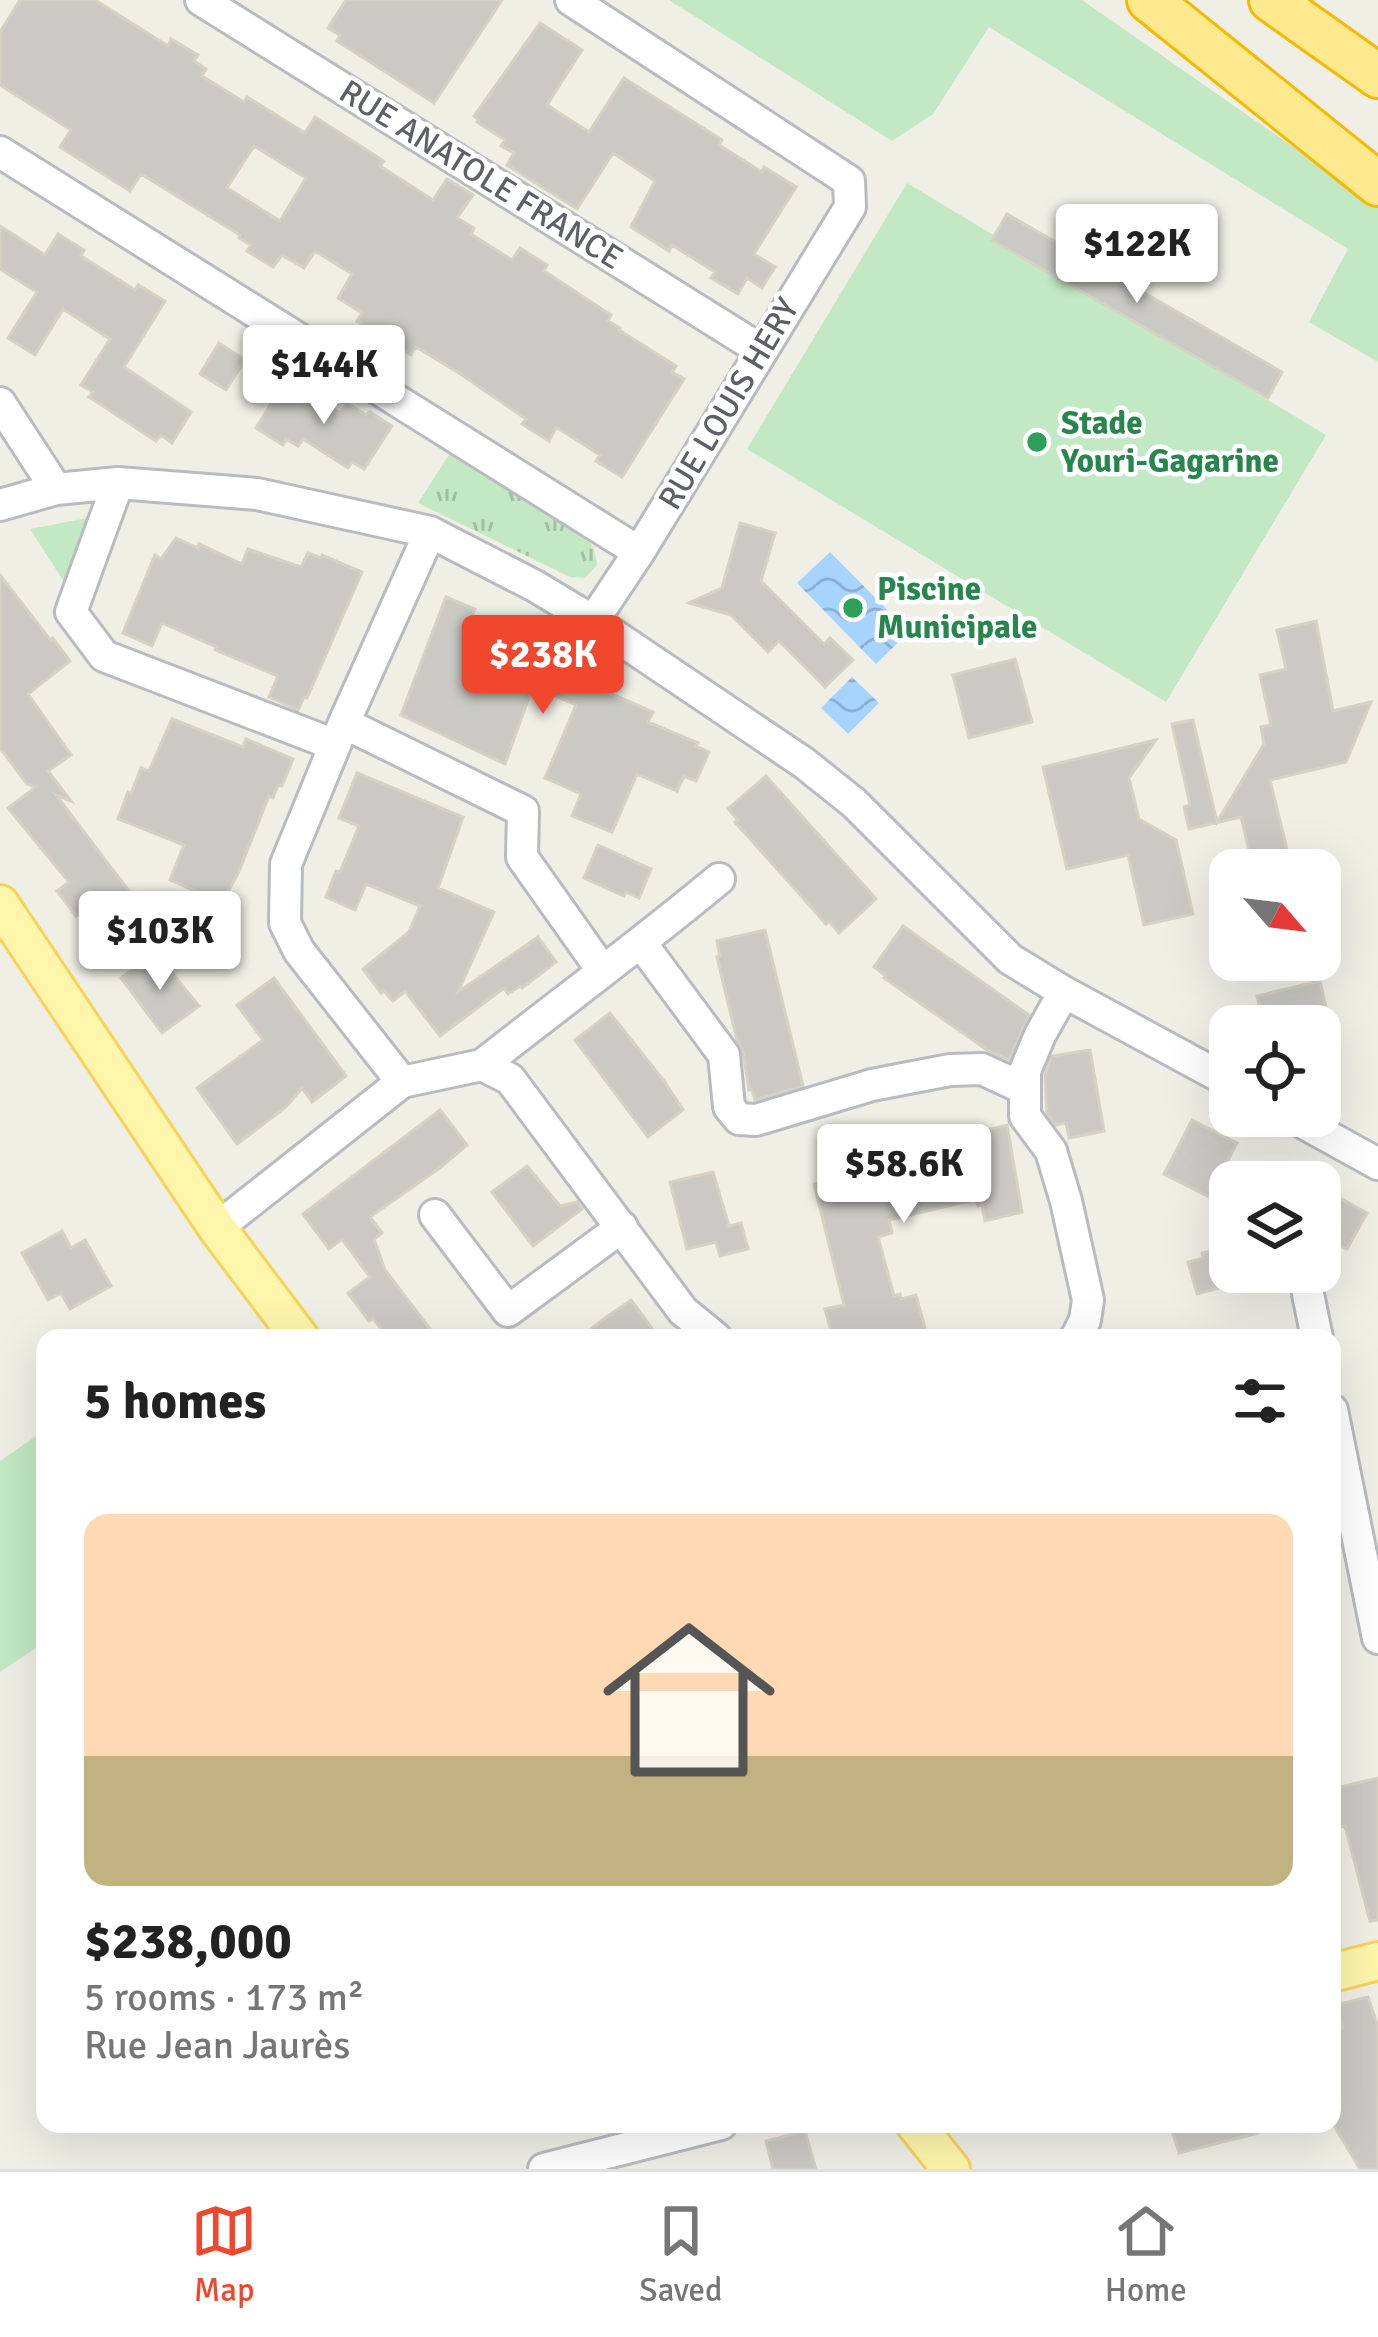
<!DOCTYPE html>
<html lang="en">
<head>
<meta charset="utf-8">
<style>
  body { margin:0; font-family:Signika,sans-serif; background:#f6f6f6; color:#222; height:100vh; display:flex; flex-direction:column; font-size:45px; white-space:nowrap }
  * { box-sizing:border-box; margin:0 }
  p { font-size:39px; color:#767676 }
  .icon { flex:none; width:66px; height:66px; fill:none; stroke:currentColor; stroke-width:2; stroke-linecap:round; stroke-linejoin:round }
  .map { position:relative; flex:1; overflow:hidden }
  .panel { position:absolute; left:36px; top:1329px; width:1305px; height:804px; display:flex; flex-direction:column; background:#fff; border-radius:24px; box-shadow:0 12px 48px #0002 }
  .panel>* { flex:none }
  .needle { width:78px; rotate:118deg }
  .fabs { position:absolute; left:1209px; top:849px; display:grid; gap:24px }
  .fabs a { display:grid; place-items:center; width:132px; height:132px; border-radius:24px; background:#fff; box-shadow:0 12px 48px #0002; font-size:60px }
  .price { position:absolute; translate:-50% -102px; padding:0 27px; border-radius:12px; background:#fff; color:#222; font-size:39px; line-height:78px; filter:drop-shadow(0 3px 6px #0008) }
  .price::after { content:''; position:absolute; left:50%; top:72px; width:36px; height:27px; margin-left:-18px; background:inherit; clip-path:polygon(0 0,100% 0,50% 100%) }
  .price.on { background:#f0472d; color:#fff }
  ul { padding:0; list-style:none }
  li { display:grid; align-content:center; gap:24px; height:636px; padding:0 48px }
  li+li { border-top:3px solid #e0e0e0 }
  li span { display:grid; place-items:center; height:372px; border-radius:24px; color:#555 }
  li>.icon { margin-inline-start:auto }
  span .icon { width:216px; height:216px; fill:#fffc; stroke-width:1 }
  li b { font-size:51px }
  h2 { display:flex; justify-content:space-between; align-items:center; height:144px; padding:0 48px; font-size:51px }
  .menu { display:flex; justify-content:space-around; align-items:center; height:168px; border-top:3px solid #e0e0e0; background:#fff; font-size:33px; color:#767676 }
  .menu a { display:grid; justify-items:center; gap:6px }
  .menu .on { color:#f0472d }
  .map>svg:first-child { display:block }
</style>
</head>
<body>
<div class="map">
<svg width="1378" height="2169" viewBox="0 0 1378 2169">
  <defs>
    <pattern id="park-tufts" width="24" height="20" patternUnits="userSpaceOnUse" patternTransform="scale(3)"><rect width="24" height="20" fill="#c2e8c4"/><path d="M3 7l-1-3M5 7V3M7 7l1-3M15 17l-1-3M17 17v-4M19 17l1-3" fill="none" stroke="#a1bfa3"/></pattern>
    <pattern id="water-waves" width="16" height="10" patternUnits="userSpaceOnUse" patternTransform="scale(3)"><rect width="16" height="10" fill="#a7d4ff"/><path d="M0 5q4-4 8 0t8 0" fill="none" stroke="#8bafd2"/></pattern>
  </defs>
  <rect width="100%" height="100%" fill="#f0efe6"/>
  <path fill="#c2e8c4" d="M669,0H1082L1378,206V362L1309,322L1348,249L989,27L933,114L892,141Z
    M907,183L1326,435L1166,702L747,449Z
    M93,517L68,588L30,529Z
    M45,1430V1642L0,1672V1461Z"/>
  <path fill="url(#park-tufts)" d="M452,450L579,526L594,549L597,565L585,578L570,577L418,503Z"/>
  <path fill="url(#water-waves)" d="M830,552L909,632L876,664L797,583Z
    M852,677L879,703L848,734L821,708Z"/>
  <path fill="#cbc9c3" stroke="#d5d1c4" stroke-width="3" fill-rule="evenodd" d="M20,0H95L168,46L171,39L198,55L194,61L206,69L202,76L244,102L247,97L305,133L315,117L384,161L380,166L433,200L447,179L473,195L457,218L474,228L471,234L512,260L520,248L547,265L544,271L611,315L608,321L620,328L619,330L676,366L672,372L684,379L622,477L596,461L600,455L556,427L549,441L522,424L526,419L459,373L416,347L411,355L357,321L362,313L338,298L352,274L315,251L304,268L282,255L273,267L247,251L251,245L239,238L240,235L141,174L130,191L60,147L71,130L0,85V32ZM254,146L306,178L280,221L227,188Z
    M346,0H502L434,103L337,41L340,35L328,28Z
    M540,23L582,50L547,105L589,132L624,78L722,140L719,145L762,172L764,167L796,187L754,254L775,267L762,288L747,278L738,294L711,278L715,272L672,245L669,251L631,227L655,181L613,153L577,209L507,165L514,153L501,146L505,140L477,122L479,120L474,116Z
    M1007,214L1282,372L1268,398L992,240Z
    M0,226L45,255L58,234L84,250L81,256L135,290L138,285L165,301L124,367L191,412L172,443L161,435L156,441L89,397L93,392L81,385L110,339L63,309L35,355L8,338L37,292L0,269Z
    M219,343L245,360L226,390L200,374Z
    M286,380L340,413L347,403L366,415L370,412L392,426L364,469L352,462L348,468L303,439L298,446L286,439L283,445L256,428Z
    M740,523L775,533L761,581L824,644L830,638L853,660L825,687L779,641L768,652L731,615L689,603L722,588Z
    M176,538L198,548L199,544L242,564L248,549L301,567L308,553L321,558L322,555L362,572L307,698L304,697L298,710L269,697L278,676L215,650L216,647L162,623L152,646L123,633L155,555L161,559Z
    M0,575L51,641L53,638L70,661L28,694L71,755L48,771L71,801L56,795L135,899L112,917L101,903L76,916L57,891L69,882L8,808L36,787L27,784L0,748Z
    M446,597L475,609L467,628L571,668L568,675L653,712L648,722L698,743L696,746L709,752L696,781L684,776L677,791L637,774L612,832L572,816L581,794L545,778L576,705L533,686L505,764L401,715Z
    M1316,621L1333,711L1371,702L1346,762L1270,780L1292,870H1254L1241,817L1189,829L1184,807L1190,805L1172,724L1193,720L1217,822L1264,744L1261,727L1271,725L1260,675L1286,669L1277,630Z
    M1015,659L1032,722L969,738L953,675Z
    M172,719L243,747L246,739L293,759L282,786L278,785L273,798L269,796L239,871L215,917L192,908L198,892L170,880L184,845L118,819L128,792L131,794L141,768L149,771Z
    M1156,740L1129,778L1139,819L1176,840L1193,914L1144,925L1128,855L1067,869L1043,767Z
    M357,773L463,817L438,888L494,912L458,992L538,937L556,962L522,988L520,986L508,994L504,988L440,1036L405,991L393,1001L383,990L381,993L363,969L409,932L420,906L366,884L355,910L326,897L336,871L340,872L359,826L339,818Z
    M766,776L876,899L839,933L829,921L826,924L795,889L735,822L738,820L728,809Z
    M598,845L651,869L639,898L626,892L624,896L584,878Z
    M903,926L1029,1015L1009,1060L987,1050L884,978L886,976L874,967Z
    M765,930L803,1086L755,1100L752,1089L749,1090L743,1052L737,1040L717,957L720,956L717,941Z
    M155,952L199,1006L162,1033L121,978Z
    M274,978L346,1076L312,1102L302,1088L286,1107L237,1144L197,1088L263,1040L237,1005Z
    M1320,981L1328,1016L1283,1026H1264L1257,996Z
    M610,1013L664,1081L683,1110L648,1137L575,1040Z
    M1090,1050L1104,1131L1069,1138L1066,1123L1056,1125L1047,1113L1045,1075L1052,1056Z
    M440,1110L467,1145L441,1167L370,1217L382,1233L374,1239L385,1270L437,1338H388L373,1318L369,1321L348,1293L370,1277L342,1239L329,1249L303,1214Z
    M1192,1120L1237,1143L1209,1197L1164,1174Z
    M1007,1125L1022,1212L985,1221L982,1205L978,1206L976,1200L960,1203L889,1220L892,1233L878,1237L894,1296L900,1294L901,1299L916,1295L926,1332L902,1338H833L825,1309L844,1305L814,1184L836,1179L833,1165L860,1158L867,1186L915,1174L913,1166L925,1162L924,1160L961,1151L957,1137Z
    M527,1166L560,1206L577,1202L582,1209L533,1246L492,1192Z
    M713,1172L729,1226L741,1223L748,1249L720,1256L716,1242L687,1249L670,1182Z
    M1320,1187L1367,1213L1347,1249L1320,1235Z
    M62,1231L71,1248L85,1240L111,1286L70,1309L61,1293L48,1300L22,1253Z
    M1230,1246V1285L1197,1294L1188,1262L1203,1258L1202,1253Z
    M631,1300L659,1338H579L608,1316Z
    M1378,1778V1920L1370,1921L1345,1826L1332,1829V1789Z
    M1368,1997L1378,2027V2169H1360L1332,2122V2032L1343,2029L1336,2005Z
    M1170,2124H1257L1258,2133L1179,2153Z
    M805,2131L816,2169H773L766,2141Z"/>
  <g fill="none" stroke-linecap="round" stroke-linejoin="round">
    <defs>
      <path id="minor" d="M201,0L761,350
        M571,0L849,181L850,207L639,552L593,621
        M0,152L639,552
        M0,403L56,489
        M118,483L71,612L104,656L335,745
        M0,505L56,489L118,483L257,494L430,532L535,586L593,621L804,763L854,803L1010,959L1064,992L1230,1082
        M344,723L523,811L522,857L602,970
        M641,943L724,1055L729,1107L739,1119L756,1120L872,1085L950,1070L982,1069L1025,1089
        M1064,992L1040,1035L1025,1071V1116L1051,1151L1066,1201L1088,1300L1085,1320L1076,1338
        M482,1065C561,1003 642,943 719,879
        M402,1082L299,951L285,923L286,864L344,723L430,532
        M1291,1116L1378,1164
        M435,1215L508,1311L622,1227
        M217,1228L402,1082L482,1065L510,1079L683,1311L716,1338
        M1308,1294L1317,1338
        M1332,1410L1378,1638
        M544,2169L721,2124"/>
      <path id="major" d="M0,904L217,1228L300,1338
        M1332,1973L1378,1961
        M915,2124L951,2169"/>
      <path id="highway" d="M1149,0L1378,184
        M1271,0L1378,76"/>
    </defs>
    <use href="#minor" stroke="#b8bbc0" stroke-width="36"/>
    <use href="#major" stroke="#f7d459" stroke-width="42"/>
    <use href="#highway" stroke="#f6b800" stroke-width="48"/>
    <use href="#minor" stroke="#fff" stroke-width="30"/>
    <use href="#major" stroke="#fff6ac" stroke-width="36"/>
    <use href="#highway" stroke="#ffe98e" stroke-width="42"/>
  </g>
  <g fill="#2e9e5b" stroke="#fff" stroke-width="4.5">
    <circle cx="1037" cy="442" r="12"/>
    <circle cx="853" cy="608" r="12"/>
  </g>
  <g text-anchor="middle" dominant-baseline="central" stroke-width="9" stroke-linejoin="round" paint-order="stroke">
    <g font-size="33" fill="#5d6167" stroke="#fff">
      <text transform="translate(481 175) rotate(32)">RUE ANATOLE FRANCE</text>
      <text transform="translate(729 404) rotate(-59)">RUE LOUIS HERY</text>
    </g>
    <g font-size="33" font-weight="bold" fill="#27864d" stroke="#fff" text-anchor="start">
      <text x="1061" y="423">Stade<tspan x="1061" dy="38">Youri-Gagarine</tspan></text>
      <text x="877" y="589">Piscine<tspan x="877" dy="38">Municipale</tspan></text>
    </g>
  </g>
</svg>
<div class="fabs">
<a><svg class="needle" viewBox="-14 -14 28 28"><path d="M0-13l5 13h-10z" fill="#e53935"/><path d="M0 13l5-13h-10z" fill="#767676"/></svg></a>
<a><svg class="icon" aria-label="locate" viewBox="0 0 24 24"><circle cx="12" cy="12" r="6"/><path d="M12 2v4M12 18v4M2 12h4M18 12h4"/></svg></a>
<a><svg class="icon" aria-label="layers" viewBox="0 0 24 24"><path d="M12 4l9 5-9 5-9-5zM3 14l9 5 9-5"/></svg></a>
</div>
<b class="price" style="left:1137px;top:306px">$122K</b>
<b class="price" style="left:324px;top:427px">$144K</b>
<b class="price on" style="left:543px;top:717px">$238K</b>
<b class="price" style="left:160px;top:993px">$103K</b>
<b class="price" style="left:904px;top:1226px">$58.6K</b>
<section class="panel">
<h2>5 homes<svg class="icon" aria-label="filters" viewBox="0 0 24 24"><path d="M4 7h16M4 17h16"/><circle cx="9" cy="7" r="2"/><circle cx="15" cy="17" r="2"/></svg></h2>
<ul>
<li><span style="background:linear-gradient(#ffd9b3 65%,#c2b280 0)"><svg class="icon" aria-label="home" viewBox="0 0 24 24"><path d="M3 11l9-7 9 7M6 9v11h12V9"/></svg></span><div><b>$238,000</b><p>5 rooms · 173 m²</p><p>Rue Jean Jaurès</p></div></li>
</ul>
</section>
</div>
<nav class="menu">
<a class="on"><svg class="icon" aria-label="map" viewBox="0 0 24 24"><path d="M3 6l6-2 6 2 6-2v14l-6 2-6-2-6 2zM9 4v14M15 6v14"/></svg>Map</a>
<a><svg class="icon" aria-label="saved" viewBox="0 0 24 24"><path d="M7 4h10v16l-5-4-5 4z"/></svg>Saved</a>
<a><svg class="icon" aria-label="home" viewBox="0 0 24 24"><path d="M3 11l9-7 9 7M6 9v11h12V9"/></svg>Home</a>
</nav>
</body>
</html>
